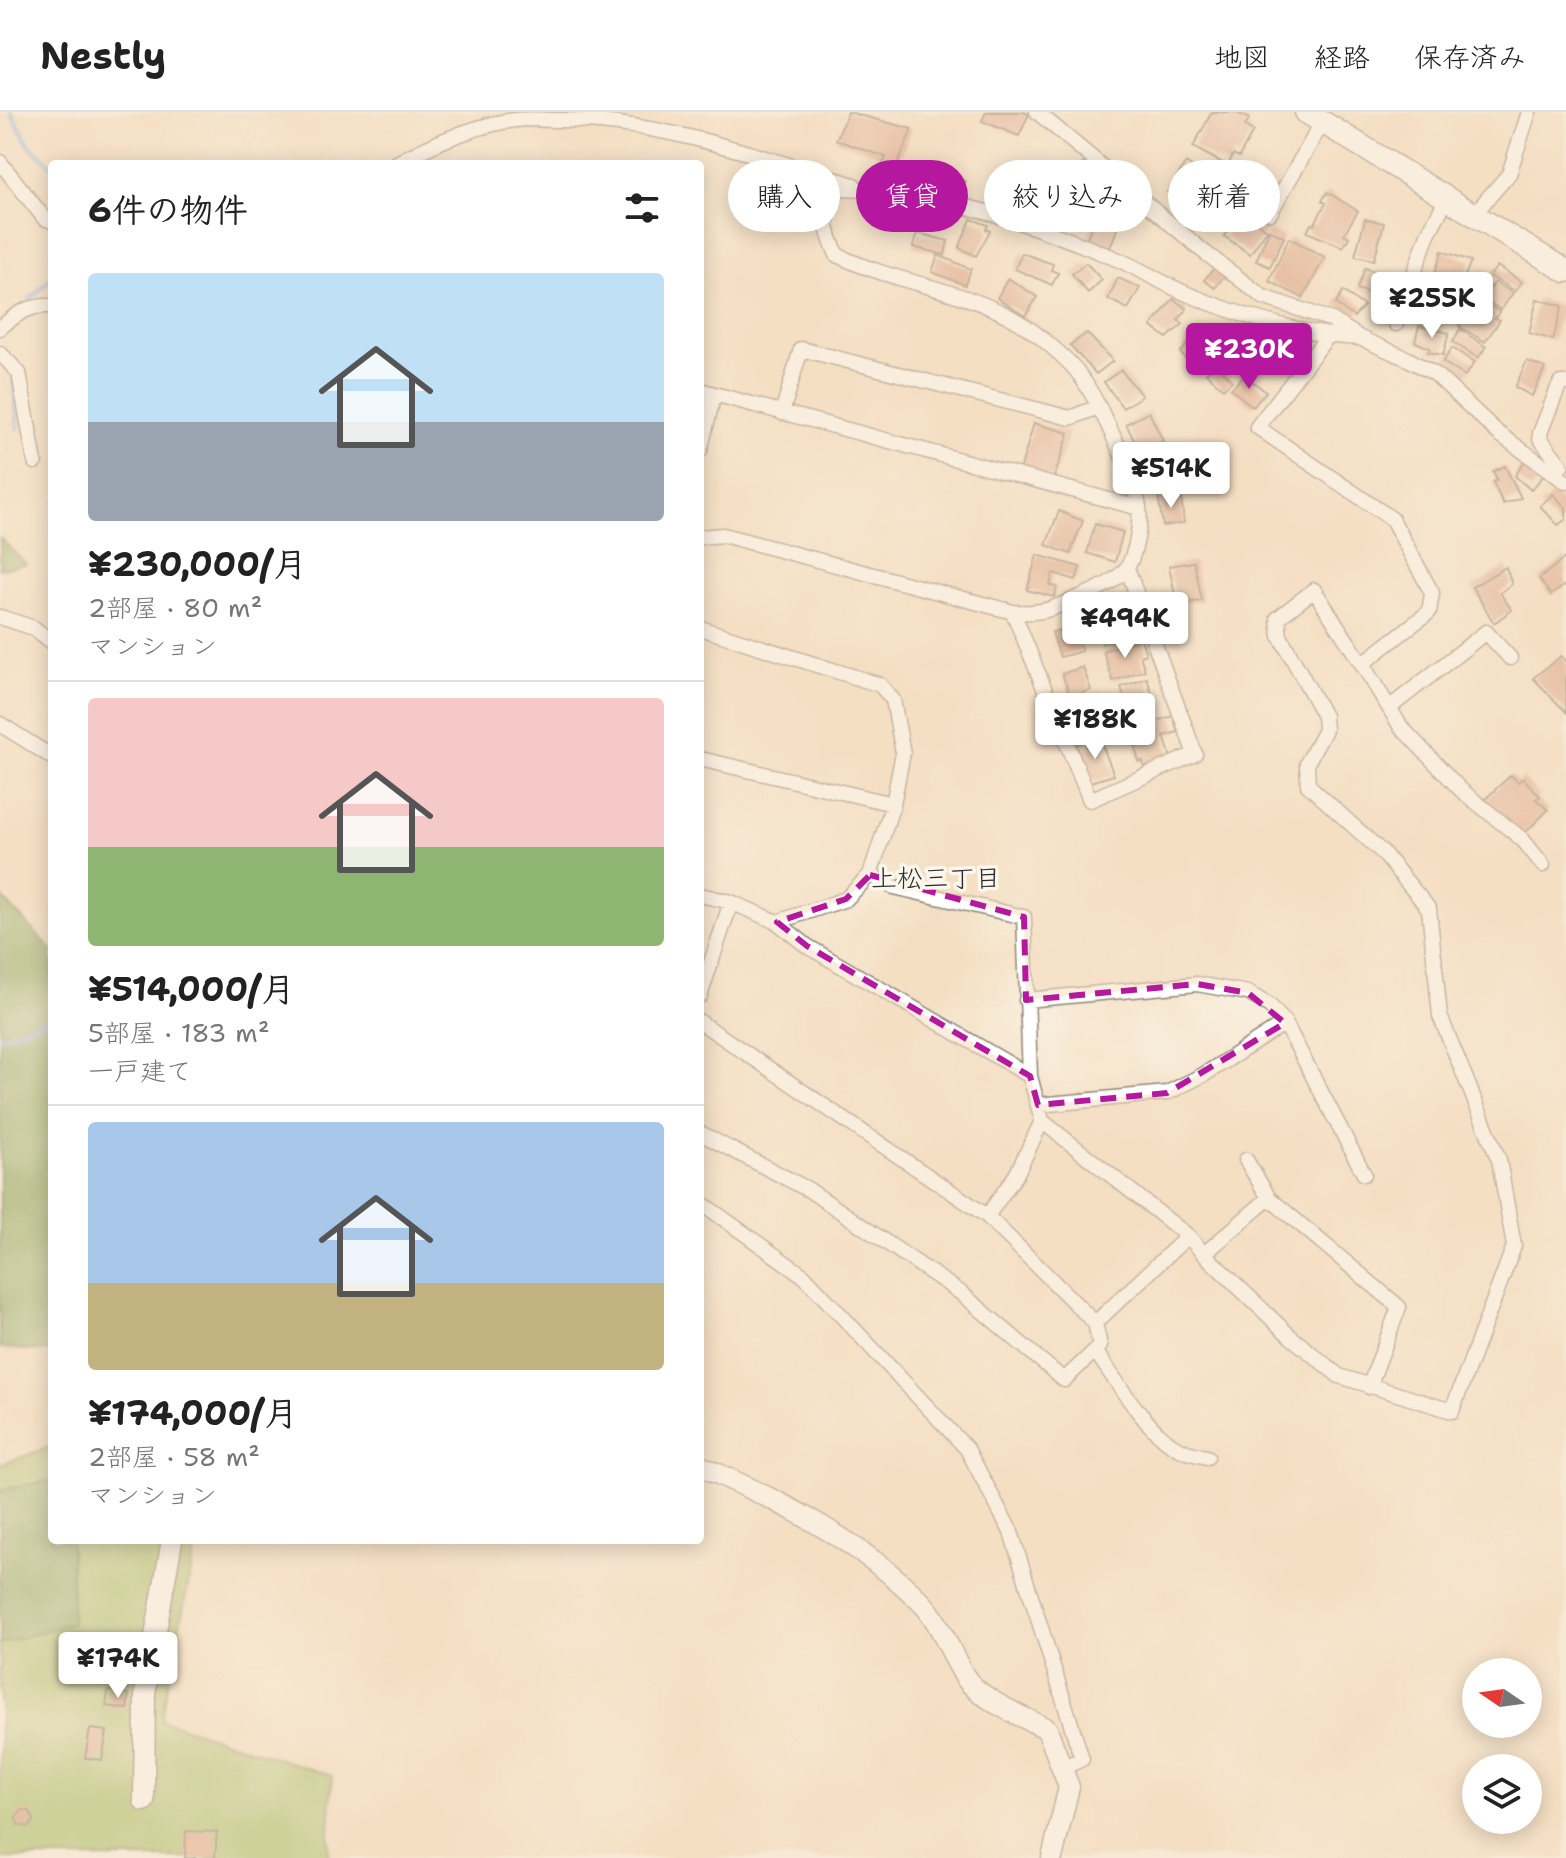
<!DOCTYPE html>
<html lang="ja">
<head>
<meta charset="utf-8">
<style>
  body { margin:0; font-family:"Shantell Sans","Klee One",sans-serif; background:#f6f6f6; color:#222; height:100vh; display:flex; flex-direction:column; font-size:30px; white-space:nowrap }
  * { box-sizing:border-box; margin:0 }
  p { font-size:26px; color:#767676 }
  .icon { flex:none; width:44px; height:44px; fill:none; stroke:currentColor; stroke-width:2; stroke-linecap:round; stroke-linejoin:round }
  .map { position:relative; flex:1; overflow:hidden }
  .details { position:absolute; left:48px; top:48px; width:656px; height:1384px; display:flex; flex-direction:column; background:#fff; border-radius:8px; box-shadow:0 4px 20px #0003 }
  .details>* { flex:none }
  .top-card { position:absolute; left:728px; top:48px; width:718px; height:72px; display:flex; gap:16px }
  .needle { width:52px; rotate:283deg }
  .controls { position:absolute; left:1462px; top:1546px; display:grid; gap:16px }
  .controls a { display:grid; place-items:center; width:80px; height:80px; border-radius:50%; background:#fff; box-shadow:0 4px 20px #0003; font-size:40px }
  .price { position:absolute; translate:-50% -68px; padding:0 18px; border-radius:8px; background:#fff; color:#222; font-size:26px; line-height:52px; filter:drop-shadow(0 2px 4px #0008) }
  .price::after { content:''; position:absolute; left:50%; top:48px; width:24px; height:18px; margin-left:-12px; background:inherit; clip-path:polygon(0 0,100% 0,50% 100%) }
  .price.selected { background:#b5179e; color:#fff }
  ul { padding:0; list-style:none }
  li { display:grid; align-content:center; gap:16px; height:424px; padding:0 40px }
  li+li { border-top:2px solid #e0e0e0 }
  li span { display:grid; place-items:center; height:248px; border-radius:8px; color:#555 }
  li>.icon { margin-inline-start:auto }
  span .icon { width:144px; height:144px; fill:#fffc; stroke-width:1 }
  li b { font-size:34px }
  h2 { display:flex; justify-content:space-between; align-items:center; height:96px; padding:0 40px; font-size:34px }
  .pill { padding:0 28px; border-radius:36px; background:#fff; box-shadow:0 4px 20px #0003; font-size:28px; line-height:72px }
  .pill.selected { background:#b5179e; color:#fff }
  header { display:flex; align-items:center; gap:48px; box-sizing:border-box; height:112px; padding:0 40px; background:#fff; border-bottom:2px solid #e0e0e0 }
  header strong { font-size:38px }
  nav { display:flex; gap:44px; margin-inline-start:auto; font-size:28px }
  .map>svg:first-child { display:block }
</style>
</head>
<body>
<header>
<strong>Nestly</strong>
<nav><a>地図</a><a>経路</a><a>保存済み</a></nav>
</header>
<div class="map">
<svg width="1566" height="1746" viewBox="0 0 1566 1746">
  <rect width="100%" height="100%" fill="#fbf7ec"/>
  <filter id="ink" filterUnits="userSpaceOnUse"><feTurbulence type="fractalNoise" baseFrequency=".0125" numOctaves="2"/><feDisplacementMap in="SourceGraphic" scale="16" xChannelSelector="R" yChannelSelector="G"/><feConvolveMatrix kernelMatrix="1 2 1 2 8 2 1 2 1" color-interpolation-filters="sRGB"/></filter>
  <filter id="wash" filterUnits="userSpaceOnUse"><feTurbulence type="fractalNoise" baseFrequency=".006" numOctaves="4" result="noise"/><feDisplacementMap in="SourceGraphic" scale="32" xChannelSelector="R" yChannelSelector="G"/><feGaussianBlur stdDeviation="1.8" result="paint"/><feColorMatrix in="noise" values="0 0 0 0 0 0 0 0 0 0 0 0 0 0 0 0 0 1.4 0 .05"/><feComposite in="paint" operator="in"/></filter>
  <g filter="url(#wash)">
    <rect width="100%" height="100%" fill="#f4dfc3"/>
    <path fill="#a1c068" stroke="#66764a" stroke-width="2" d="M52,1334V1428H197L161,1608L332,1664L328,1746H0V1353Z"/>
    <path fill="#80a65c" stroke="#566844" stroke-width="2" d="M0,426L26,452L0,457Z
      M0,783L52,838V1111L48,1125L52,1128V1240L0,1236Z
      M52,1368V1428H71L72,1511L0,1532V1378Z"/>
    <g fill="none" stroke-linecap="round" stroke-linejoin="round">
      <path stroke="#7daee8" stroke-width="5" d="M11,0L29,33L52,54
        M30,187L52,165
        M14,269L18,316
        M0,925L52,906"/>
    </g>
    <g id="blocks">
      <path fill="#d89e82" d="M848,0L912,17L894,60L881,56L886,45L836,28Z
        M986,0H1023L1029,2L1019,24L982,9Z
        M1212,0H1236L1249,7L1245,14L1253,19L1239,45L1233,42L1228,54L1193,35Z
        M1084,50L1102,63L1086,79L1070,67Z
        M1186,51L1193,56L1191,59L1201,66L1185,91L1167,80Z
        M945,57L966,69L958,82L938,69Z
        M1210,78L1232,93L1214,118L1192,102Z
        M1327,80L1358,99L1344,122L1349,125L1343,135L1307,120L1311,112L1314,113L1326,91L1322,89Z
        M1241,100L1267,118L1250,142L1224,124L1231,115L1235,118L1240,111L1235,107Z
        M971,107L988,113L986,117L990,119L976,144L959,136Z
        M1365,107L1384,111L1374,148L1355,144Z
        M1094,108L1117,117L1110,136L1086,128Z
        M1269,118L1284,125L1270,155L1256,149Z
        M917,121L948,129L945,143L913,135Z
        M1289,126L1325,145L1303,186L1269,169Z
        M1442,139L1471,149L1460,176L1433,167Z
        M1022,141L1053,152L1051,158L1058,161L1052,173L1015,157Z
        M938,143L971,157L965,173L932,160Z
        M1086,151L1102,168L1088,181L1072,162Z
        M1497,154L1522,170L1515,179L1490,164Z
        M1214,156L1224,164L1215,176L1204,168Z
        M1365,156L1400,168L1391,189L1357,177Z
        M1008,166L1037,185L1025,204L997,186Z
        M1118,166L1140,176L1128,197L1108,187Z
        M1416,168L1447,178L1434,214L1404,205Z
        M1495,170L1513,181L1501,198L1481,185L1487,174L1491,176Z
        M1343,179L1364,194L1354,205L1336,192Z
        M1475,185L1500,200L1495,206L1500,208L1485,230L1459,214Z
        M1173,187L1187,197L1178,208L1183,212L1167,226L1151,214Z
        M1537,187L1562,194L1553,228L1529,221Z
        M1419,214L1449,221L1443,243L1428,240L1430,236L1415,230Z
        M1460,217L1486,235L1478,246L1453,230Z
        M1248,219L1258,226L1254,233L1258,237L1243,256L1229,245Z
        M1087,221L1113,249L1096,262L1070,233Z
        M1192,227H1198L1211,238L1195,255L1180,241Z
        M1452,236L1475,250L1465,264L1443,250Z
        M1221,237L1228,239L1225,253L1218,251Z
        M1527,249L1545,256L1532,284L1515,275Z
        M1216,252L1232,269L1223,277L1206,261Z
        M1121,258L1142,284L1123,296L1104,270Z
        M1244,263L1266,280L1253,295L1231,277Z
        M1149,300L1163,329L1140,340L1126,312Z
        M1034,311L1069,321L1054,366L1020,358Z
        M1168,339L1178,373L1155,377L1149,357L1156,356L1152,345Z
        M1525,348L1545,362L1531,378L1515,364Z
        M1505,354L1521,386L1503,392L1493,370L1497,368L1493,359Z
        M1553,382L1566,396V407L1558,413L1540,394Z
        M1181,383L1184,411L1163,414L1158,384Z
        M1059,399L1083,409L1070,442L1046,433Z
        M1095,412L1123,420L1115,450L1087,441Z
        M1037,443L1080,455L1076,468L1053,461L1050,473L1057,475L1054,485L1027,478Z
        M1566,445V472L1551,483L1539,467Z
        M1194,450L1202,489L1177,492L1169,454Z
        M1506,455L1512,472L1500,481L1512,498L1494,511L1472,475Z
        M1117,494L1121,505L1113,507L1115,513L1133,509L1138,522L1102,532L1093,503L1097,502L1096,498Z
        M1074,515L1082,539L1060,545L1052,520Z
        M1141,527L1146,542L1140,544L1145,558L1113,569L1103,539Z
        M1561,544L1566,549V600L1533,566Z
        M1083,555L1091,578L1071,585L1062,562Z
        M1147,566L1157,599L1131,607L1121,575Z
        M1099,585L1111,616L1087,624L1075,595Z
        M1173,604L1178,620L1164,624L1172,649L1144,655L1143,649L1139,650L1135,635L1138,634L1132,616Z
        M1085,629L1087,635L1101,630L1114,663L1090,670L1076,633Z
        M1511,663L1518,670L1523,666L1540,684L1536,687L1548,698L1523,723L1483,689Z
        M108,1579L129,1582L127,1597L106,1594Z
        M90,1617L107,1619L102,1648L85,1646Z
        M22,1698L30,1699L34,1708L29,1715L18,1713L16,1705Z
        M186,1719L217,1720L215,1746H185Z"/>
    </g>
  </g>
  <g filter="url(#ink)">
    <use href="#blocks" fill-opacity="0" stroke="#908577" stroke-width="2"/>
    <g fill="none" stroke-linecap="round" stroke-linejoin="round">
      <defs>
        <path id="street" d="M1037,0L1203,139L1263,185L1332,208L1360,226L1408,247L1435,262L1498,321L1566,370
          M0,50L44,106L52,109
          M395,52C430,33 474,13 515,8C528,6 543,8 557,8C659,8 757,44 854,73
          M1225,73L1270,101L1322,11
          M1474,102L1509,62L1529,0
          M1396,212L1428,122L1447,86
          M0,216C18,201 28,193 52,194
          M1328,224L1257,315L1392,407L1432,481L1429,500L1362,552L1314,478L1278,506L1280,524L1324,604L1325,618L1307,651L1308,673L1383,741L1429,797L1440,904L1499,1048L1514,1134L1452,1299L1339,1264L1291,1225L1204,1142L1269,1086L1399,1195L1369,1275
          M0,241L19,261L35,350
          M700,278L714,282L700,339
          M714,282L1139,396
          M782,301L801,237L1070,306L1098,295
          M1555,362L1561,354L1540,326V321L1558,276L1561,271H1566
          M700,425L723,423L1013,500C1046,502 1053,496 1082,484C1097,478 1119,468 1128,454C1136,440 1141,411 1139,395C1134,363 1098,288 1079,262C1069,248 1052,235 1039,224C980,177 902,175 837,143C824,113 822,107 839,77C936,78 1031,111 1119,148C1142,158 1162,171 1185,181C1234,202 1306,224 1360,226
          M1013,500L1090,688L1195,642L1127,456
          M0,505L34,516L52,530
          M700,516L880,573L893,588L903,641L893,692L870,763L846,787L777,810L731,790L700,783
          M1362,552L1401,615L1461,678L1523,728L1543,753
          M1389,596L1486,520L1510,546
          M0,612L52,645
          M700,647L893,692
          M777,810L807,834L1030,964
          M700,884L731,790
          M1026,888L1197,872L1248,881L1270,894L1285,911
          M700,910L987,1104
          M1038,993L1167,981L1205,962L1285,911L1364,1062
          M1042,1009L1188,1124L1204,1142
          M700,1021L809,1078L961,1181L1064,1268L1100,1234L1095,1211L987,1104L1016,1063L1042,1009L1030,964L1024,805L894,775L870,763
          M1246,1048L1269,1086
          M700,1090L804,1164L967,1337L1011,1420L1082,1647L1062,1656
          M1095,1211L1188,1124
          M1095,1239C1116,1268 1142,1312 1171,1332C1182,1340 1194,1342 1207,1345"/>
        <path id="secondary" d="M700,1354C779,1388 861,1429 922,1491C940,1509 951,1543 965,1565C980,1588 1022,1604 1047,1617L1069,1675L1052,1746
          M144,1689L145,1581L172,1428"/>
        <path id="primary" d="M1306,0L1566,159"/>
      </defs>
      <use href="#street" stroke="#908577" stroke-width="17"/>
      <use href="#secondary" stroke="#908577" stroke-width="23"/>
      <use href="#primary" stroke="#908577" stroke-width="25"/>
      <use href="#street" stroke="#fff" stroke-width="14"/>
      <use href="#secondary" stroke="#fff" stroke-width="20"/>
      <use href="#primary" stroke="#fff" stroke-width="22"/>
    </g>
  </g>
  <path d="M0 0H1566V1746H0ZM870,763L1024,805L1026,888L1197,872L1248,881L1285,911L1167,981L1038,993L1030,964L807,834L777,810L846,787Z" fill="#f4dfc3" fill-opacity=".55" fill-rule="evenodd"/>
  <path fill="none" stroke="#b5179e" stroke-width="6" stroke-dasharray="16 10" stroke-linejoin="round" d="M870,763L1024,805L1026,888L1197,872L1248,881L1285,911L1167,981L1038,993L1030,964L807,834L777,810L846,787Z"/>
  <g text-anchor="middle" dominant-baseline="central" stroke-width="7" stroke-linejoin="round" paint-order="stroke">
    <g font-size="26" fill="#2b2b2b" stroke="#fbf7ec">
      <text x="936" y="765">上松三丁目</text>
    </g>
  </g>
</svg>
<div class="controls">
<a><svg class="needle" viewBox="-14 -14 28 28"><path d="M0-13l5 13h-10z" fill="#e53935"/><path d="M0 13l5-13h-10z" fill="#767676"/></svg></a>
<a><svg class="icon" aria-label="layers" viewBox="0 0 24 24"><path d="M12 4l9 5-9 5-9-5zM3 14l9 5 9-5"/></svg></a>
</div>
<b class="price" style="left:1432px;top:228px">¥255K</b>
<b class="price selected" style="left:1249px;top:279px">¥230K</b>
<b class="price" style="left:1171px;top:398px">¥514K</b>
<b class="price" style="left:1125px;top:548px">¥494K</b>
<b class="price" style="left:1095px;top:649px">¥188K</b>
<b class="price" style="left:118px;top:1588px">¥174K</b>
<div class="top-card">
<a class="pill">購入</a>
<a class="pill selected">賃貸</a>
<a class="pill">絞り込み</a>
<a class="pill">新着</a>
</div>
<section class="details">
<h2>6件の物件<svg class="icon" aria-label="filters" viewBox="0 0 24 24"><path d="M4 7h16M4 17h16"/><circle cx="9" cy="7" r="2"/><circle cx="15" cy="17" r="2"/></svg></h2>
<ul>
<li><span style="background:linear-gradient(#bfe0f5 60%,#9aa5b1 0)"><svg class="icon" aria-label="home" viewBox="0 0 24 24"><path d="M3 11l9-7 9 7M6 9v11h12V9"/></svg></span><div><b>¥230,000/月</b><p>2部屋 · 80 m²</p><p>マンション</p></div></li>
<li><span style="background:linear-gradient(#f6c9c9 60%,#8fb573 0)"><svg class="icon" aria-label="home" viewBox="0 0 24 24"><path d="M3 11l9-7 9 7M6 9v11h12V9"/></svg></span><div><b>¥514,000/月</b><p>5部屋 · 183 m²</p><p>一戸建て</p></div></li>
<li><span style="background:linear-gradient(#a9c7e8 65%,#c2b280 0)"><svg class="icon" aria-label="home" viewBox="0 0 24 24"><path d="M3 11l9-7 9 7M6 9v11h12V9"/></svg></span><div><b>¥174,000/月</b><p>2部屋 · 58 m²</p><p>マンション</p></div></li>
</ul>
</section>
</div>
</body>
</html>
